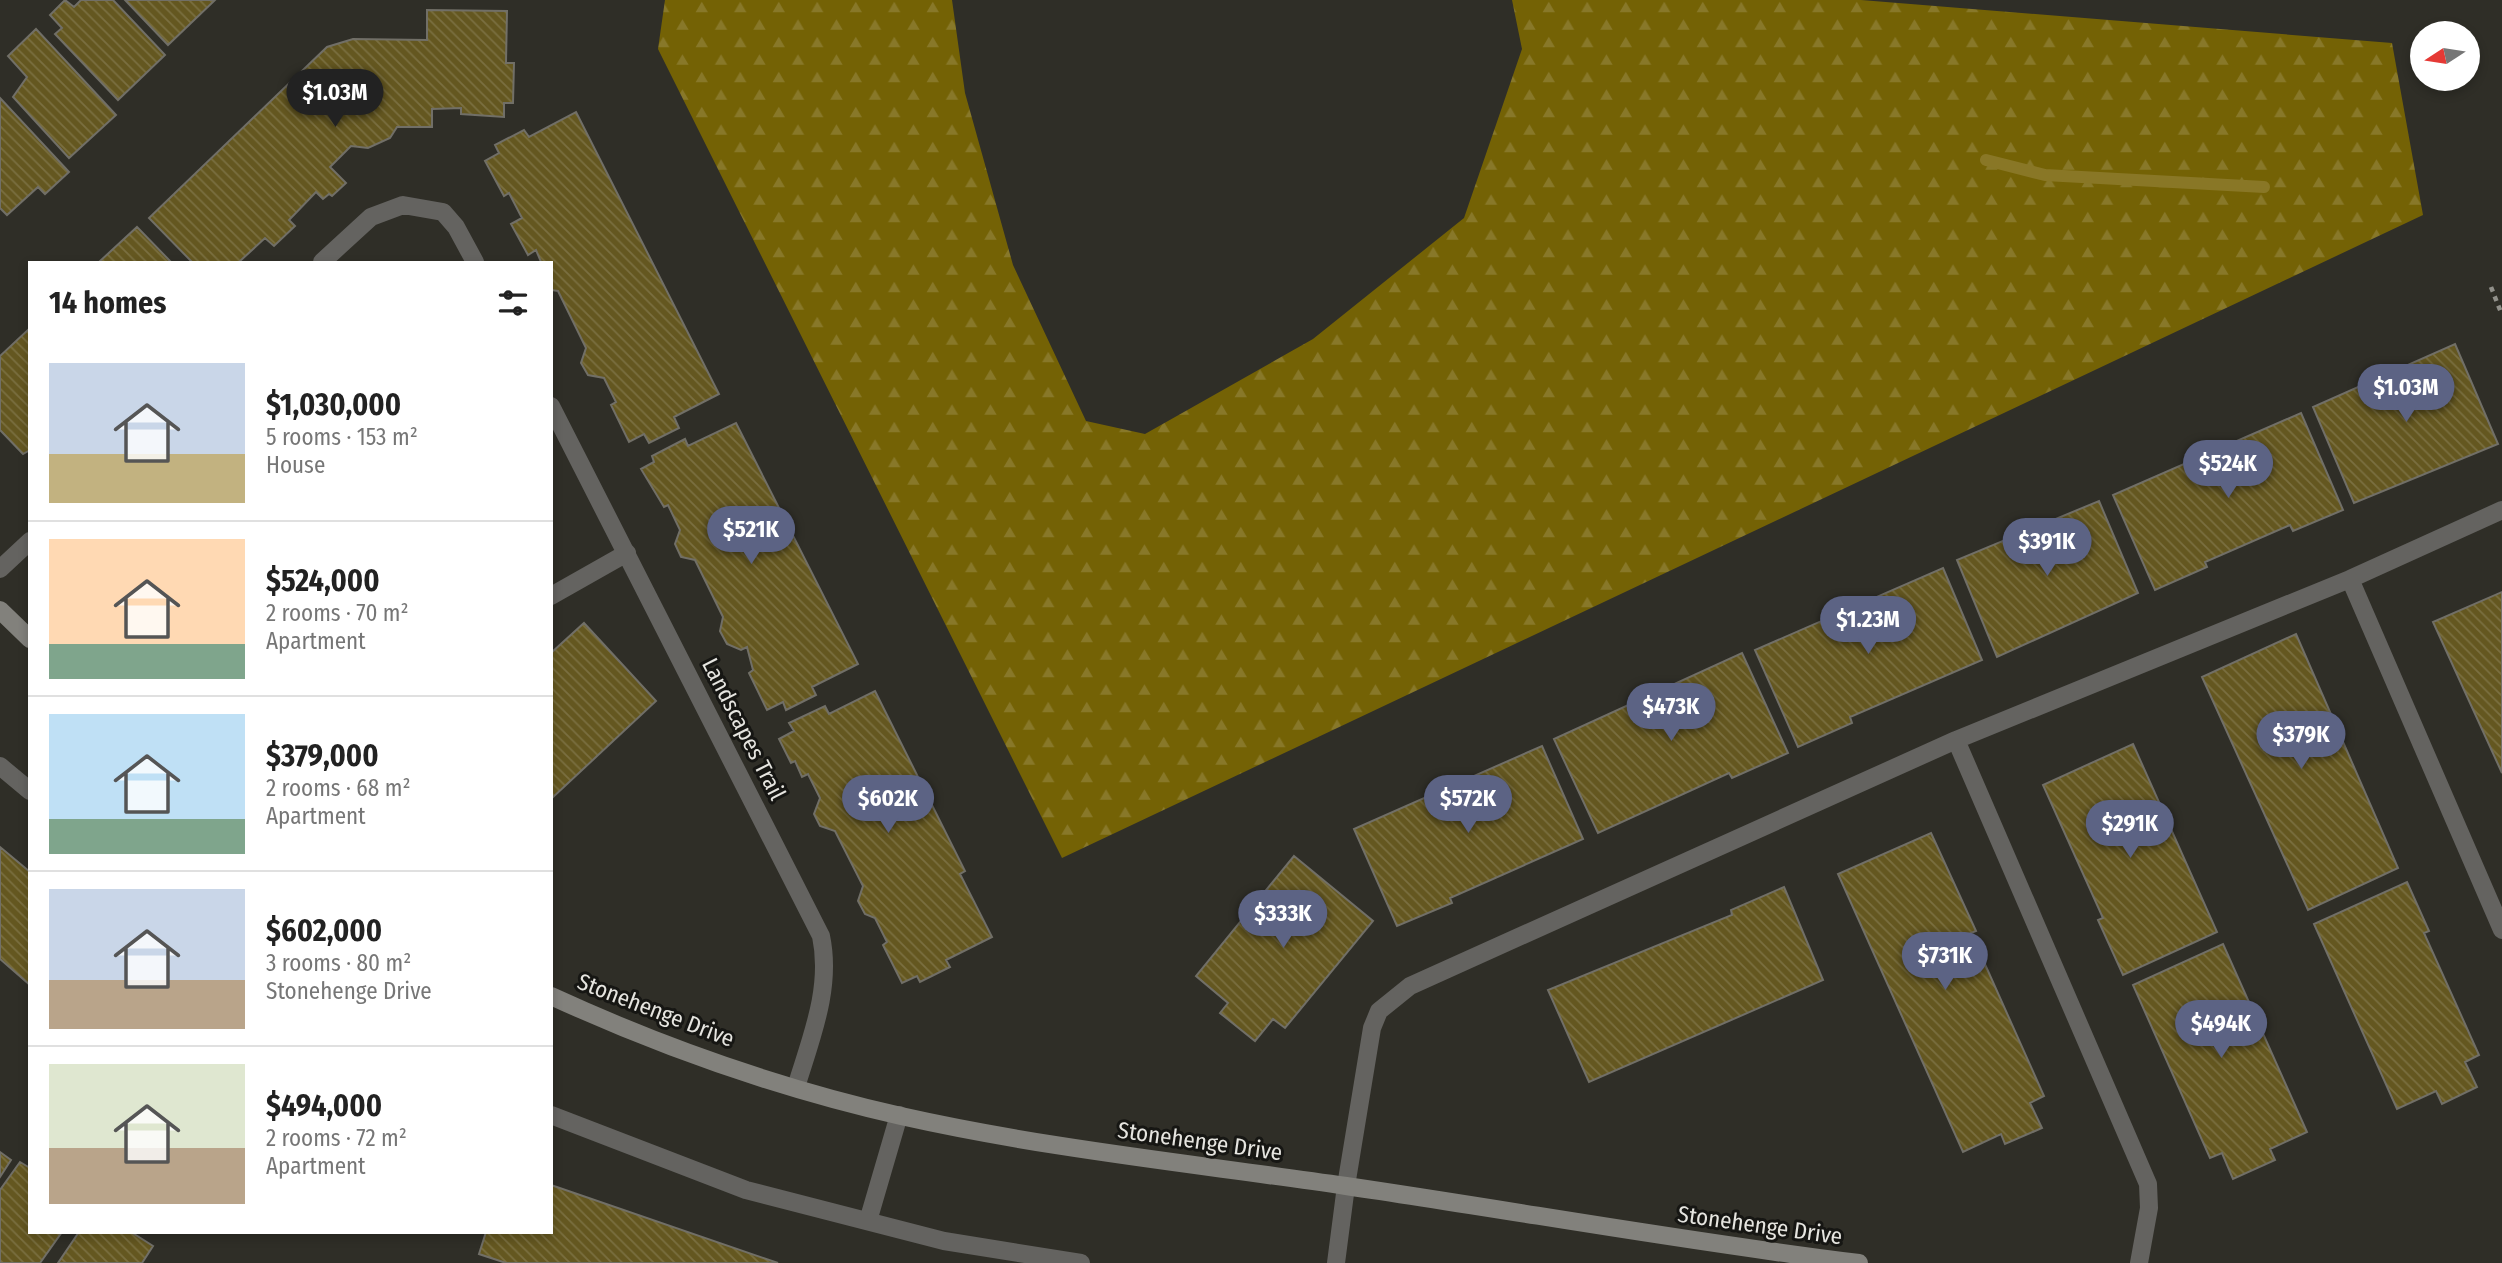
<!DOCTYPE html>
<html lang="en">
<head>
<meta charset="utf-8">
<style>
  body { margin:0; font-family:"Fira Sans Condensed",sans-serif; background:#f6f6f6; color:#222; height:100vh; display:flex; flex-direction:column; font-size:26px; white-space:nowrap }
  * { box-sizing:border-box; margin:0 }
  p { font-size:23px; color:#767676 }
  .icon { flex:none; width:38px; height:38px; fill:none; stroke:currentColor; stroke-width:2; stroke-linecap:round; stroke-linejoin:round }
  .map { position:relative; flex:1; overflow:hidden }
  .details { position:absolute; left:28px; top:261px; width:525px; height:973px; display:flex; flex-direction:column; background:#fff; border-radius:0px; box-shadow:0 4px 10px #0003 }
  .details>* { flex:none }
  .needle { width:46px; rotate:258deg }
  .tools { position:absolute; left:2410px; top:21px; display:grid; gap:14px }
  .tools a { display:grid; place-items:center; width:70px; height:70px; border-radius:50%; background:#fff; box-shadow:0 4px 10px #0003; font-size:35px }
  .price { position:absolute; translate:-50% -60px; padding:0 16px; border-radius:24px; background:#5c6384; color:#fff; font-size:23px; line-height:46px; filter:drop-shadow(0 2px 4px #0008) }
  .price::after { content:''; position:absolute; left:50%; top:42px; width:21px; height:16px; margin-left:-10px; background:inherit; clip-path:polygon(0 0,100% 0,50% 100%) }
  .price.on { background:#222; color:#fff }
  ul { padding:0; list-style:none }
  li { display:flex; align-items:center; gap:21px; height:175px; padding:0 21px }
  li+li { border-top:2px solid #e0e0e0 }
  li span { display:grid; place-items:center; flex:none; width:196px; height:140px; border-radius:0px; color:#555 }
  li>.icon { margin-inline-start:auto }
  span .icon { width:84px; height:84px; fill:#fffc; stroke-width:1 }
  li b { font-size:30px }
  h2 { display:flex; justify-content:space-between; align-items:center; height:84px; padding:0 21px; font-size:30px }
  .map>svg:first-child { display:block }
</style>
</head>
<body>
<div class="map">
<svg width="2502" height="1263" viewBox="0 0 2502 1263">
  <defs>
    <pattern id="forest-firs" width="22" height="20" patternUnits="userSpaceOnUse" patternTransform="scale(1.75)"><rect width="22" height="20" fill="#746205"/><path d="M5 1l3.5 6h-7zM16 11l3.5 6h-7z" fill="#887829"/></pattern>
    <pattern id="building-back-hatch" width="6" height="6" patternUnits="userSpaceOnUse" patternTransform="scale(1.75)"><rect width="6" height="6" fill="#645720"/><path d="M-1 5l2 2M0 0l6 6M5-1l2 2" fill="none" stroke="#7a6f40"/></pattern>
  </defs>
  <rect width="100%" height="100%" fill="#2f2e27"/>
  <path fill="url(#forest-firs)" d="M665,0H952L965,93L1013,265L1086,421L1145,434L1313,339L1464,218L1522,49L1512,0H1861L2392,43L2423,215L1062,858L658,49Z"/>
  <g fill="none" stroke-linecap="round" stroke-linejoin="round">
    <path stroke="#897726" stroke-width="12" d="M1986,160L2045,175L2264,187"/>
  </g>
  <path fill="url(#building-back-hatch)" stroke="#716f67" stroke-width="2" d="M65,0L74,7L81,0H113L165,55L118,100L55,34L62,28L50,15Z
    M125,0H215L168,45Z
    M427,10L507,11L506,63H514L513,103H504V117L461,114V108L432,109V127H397L390,138L368,148L351,146L330,167L346,183L332,196L329,194L323,199L316,192L289,220L295,226L274,246L265,238L239,262H192L149,218L327,47L353,39L427,40Z
    M36,29L116,115L69,158L13,97L27,77L8,56Z
    M0,98L69,172L45,194L38,187L7,215L0,208Z
    M576,112L719,394L674,417L679,428L649,443L644,434L629,442L611,405L616,402L604,378L588,375L581,363L586,348L558,291L551,290V262H541L536,250L528,255L511,224L522,218L509,193L504,196L485,161L499,153L495,145L524,130L529,137Z
    M137,227L171,262H99Z
    M30,328V450L23,454L0,430V356Z
    M2455,344L2498,444L2354,503L2313,407Z
    M2301,413L2343,510L2293,531L2290,525L2205,562L2207,567L2155,590L2113,495Z
    M736,423L858,664L812,687L816,695L786,710L783,702L767,710L749,673L753,670L747,647L741,650L727,644L720,631L723,617L695,560L681,557L675,544L680,530L668,505L664,507L641,469L654,462L652,456L685,439L688,446Z
    M2099,501L2138,593L1997,657L1957,560Z
    M1943,568L1982,660L1850,717L1852,723L1798,747L1755,650Z
    M2502,592V773L2433,622Z
    M584,623L656,701L551,799V653Z
    M2296,634L2398,868L2308,910L2202,677Z
    M1742,653L1788,753L1732,778L1729,773L1598,833L1554,739Z
    M875,691L965,871L960,874L992,937L946,960L950,967L920,982L917,976L902,983L883,945L887,942L875,918L865,914L858,901L863,886L835,831L820,826L814,814L820,798L808,774L802,777L795,761L791,763L779,739L794,731L789,723L825,706L829,714Z
    M2133,744L2217,932L2123,975L2098,920L2103,918L2043,785Z
    M1542,746L1583,839L1450,898L1452,903L1397,926L1354,829Z
    M1931,833L1976,931L1971,933L2044,1096L2030,1103L2042,1128L2005,1144L2001,1134L1963,1152L1838,874Z
    M0,847L30,872V985L0,959Z
    M1294,856L1373,921L1285,1028L1273,1019L1255,1041L1220,1013L1228,1003L1196,976Z
    M2407,882L2429,931L2424,933L2479,1055L2465,1062L2477,1087L2442,1104L2436,1091L2397,1109L2314,924Z
    M1784,887L1823,980L1589,1082L1548,990L1732,915L1731,910Z
    M2223,944L2307,1132L2270,1149L2275,1160L2233,1179L2222,1153L2210,1158L2133,985Z
    M0,1152L11,1160L0,1177Z
    M20,1162L30,1168V1232H62L40,1263H0V1190Z
    M551,1185L778,1263H506L479,1254L486,1232H551Z
    M79,1232H131L153,1246L142,1263H58Z"/>
  <g fill="none" stroke-linecap="round" stroke-linejoin="round">
    <path stroke="#91908a" stroke-width="4.5" stroke-dasharray="5 5" stroke-linecap="butt" d="M2491,287L2502,315"/>
    <path stroke="#646360" stroke-width="18" d="M322,262L371,217L403,205L443,212L456,227L475,262
      M551,406L821,936C832,988 811,1038 796,1087
      M0,569L30,541
      M2350,579L2502,930
      M551,596L627,553
      M1956,740L2148,1184L2149,1208L2139,1263
      M0,766L30,791
      M551,1115L746,1190L944,1241L1081,1263
      M1346,1186L1372,1028L1379,1011L1410,986L1956,740L2350,579L2502,510
      M868,1221L899,1115"/>
    <path stroke="#646360" stroke-width="18" d="M1336,1263L1346,1186"/>
    <path stroke="#82817c" stroke-width="18" d="M0,610L30,639
      M551,996C662,1047 782,1089 901,1116C1048,1149 1197,1164 1346,1186C1517,1211 1687,1242 1859,1263"/>
  </g>
  <g text-anchor="middle" dominant-baseline="central" stroke-width="6" stroke-linejoin="round" paint-order="stroke">
    <g font-size="23" fill="#e6e5e0" stroke="#161613">
      <text transform="translate(744 729) rotate(63)">Landscapes Trail</text>
      <text transform="translate(656 1010) rotate(21)">Stonehenge Drive</text>
      <text transform="translate(1200 1141) rotate(8)">Stonehenge Drive</text>
      <text transform="translate(1760 1225) rotate(8)">Stonehenge Drive</text>
    </g>
  </g>
</svg>
<div class="tools">
<a><svg class="needle" viewBox="-14 -14 28 28"><path d="M0-13l5 13h-10z" fill="#e53935"/><path d="M0 13l5-13h-10z" fill="#767676"/></svg></a>
</div>
<b class="price on" style="left:335px;top:129px">$1.03M</b>
<b class="price" style="left:2406px;top:424px">$1.03M</b>
<b class="price" style="left:2228px;top:500px">$524K</b>
<b class="price" style="left:751px;top:566px">$521K</b>
<b class="price" style="left:2047px;top:578px">$391K</b>
<b class="price" style="left:1868px;top:656px">$1.23M</b>
<b class="price" style="left:1671px;top:743px">$473K</b>
<b class="price" style="left:2301px;top:771px">$379K</b>
<b class="price" style="left:888px;top:835px">$602K</b>
<b class="price" style="left:1468px;top:835px">$572K</b>
<b class="price" style="left:2130px;top:860px">$291K</b>
<b class="price" style="left:1283px;top:950px">$333K</b>
<b class="price" style="left:1945px;top:992px">$731K</b>
<b class="price" style="left:2221px;top:1060px">$494K</b>
<section class="details">
<h2>14 homes<svg class="icon" aria-label="filters" viewBox="0 0 24 24"><path d="M4 7h16M4 17h16"/><circle cx="9" cy="7" r="2"/><circle cx="15" cy="17" r="2"/></svg></h2>
<ul>
<li><span style="background:linear-gradient(#c9d6e8 65%,#c2b280 0)"><svg class="icon" aria-label="home" viewBox="0 0 24 24"><path d="M3 11l9-7 9 7M6 9v11h12V9"/></svg></span><div><b>$1,030,000</b><p>5 rooms · 153 m²</p><p>House</p></div></li>
<li><span style="background:linear-gradient(#ffd9b3 75%,#7fa58c 0)"><svg class="icon" aria-label="home" viewBox="0 0 24 24"><path d="M3 11l9-7 9 7M6 9v11h12V9"/></svg></span><div><b>$524,000</b><p>2 rooms · 70 m²</p><p>Apartment</p></div></li>
<li><span style="background:linear-gradient(#bfe0f5 75%,#7fa58c 0)"><svg class="icon" aria-label="home" viewBox="0 0 24 24"><path d="M3 11l9-7 9 7M6 9v11h12V9"/></svg></span><div><b>$379,000</b><p>2 rooms · 68 m²</p><p>Apartment</p></div></li>
<li><span style="background:linear-gradient(#c9d6e8 65%,#b9a48a 0)"><svg class="icon" aria-label="home" viewBox="0 0 24 24"><path d="M3 11l9-7 9 7M6 9v11h12V9"/></svg></span><div><b>$602,000</b><p>3 rooms · 80 m²</p><p>Stonehenge Drive</p></div></li>
<li><span style="background:linear-gradient(#dfe7d0 60%,#b9a48a 0)"><svg class="icon" aria-label="home" viewBox="0 0 24 24"><path d="M3 11l9-7 9 7M6 9v11h12V9"/></svg></span><div><b>$494,000</b><p>2 rooms · 72 m²</p><p>Apartment</p></div></li>
</ul>
</section>
</div>
</body>
</html>
